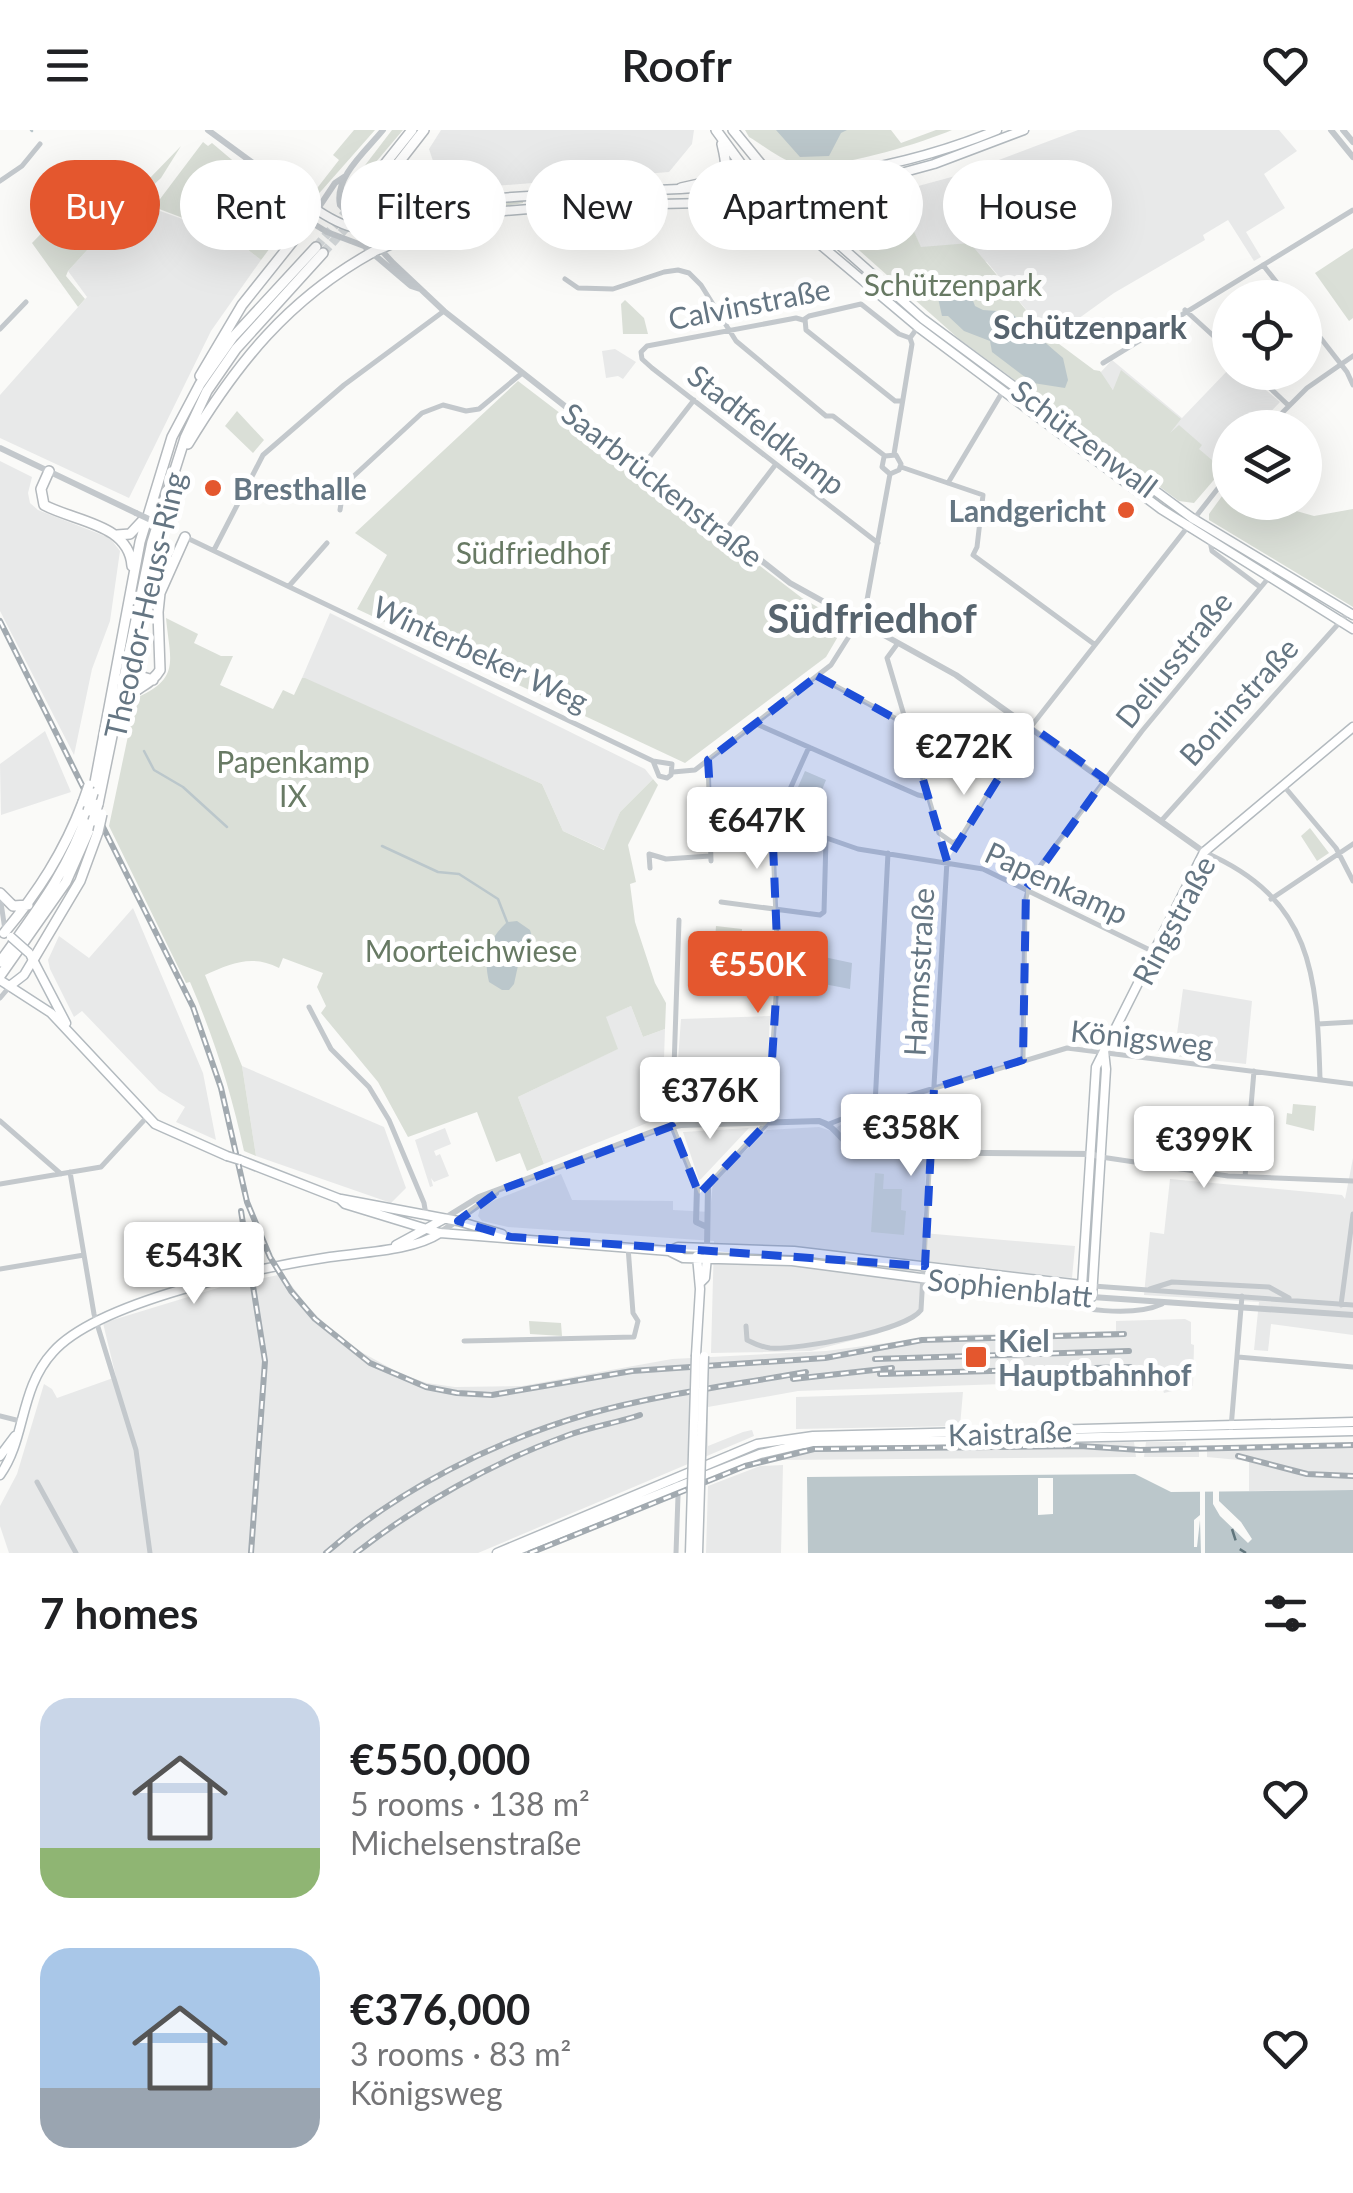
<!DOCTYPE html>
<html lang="en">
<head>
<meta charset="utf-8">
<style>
  body { margin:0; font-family:Lato,sans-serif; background:#f6f6f6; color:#202124; height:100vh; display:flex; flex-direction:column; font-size:38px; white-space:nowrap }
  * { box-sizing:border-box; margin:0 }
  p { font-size:32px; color:#757577 }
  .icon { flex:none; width:55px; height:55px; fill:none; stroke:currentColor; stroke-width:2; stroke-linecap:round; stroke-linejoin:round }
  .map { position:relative; height:1423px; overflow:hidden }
  .sheet { display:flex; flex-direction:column; background:#fff; flex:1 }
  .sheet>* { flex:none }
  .hud { position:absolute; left:30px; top:30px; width:1295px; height:90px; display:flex; gap:20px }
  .controls { position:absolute; left:1212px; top:150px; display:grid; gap:20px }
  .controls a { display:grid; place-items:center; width:110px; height:110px; border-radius:50%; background:#fff; box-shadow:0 10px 40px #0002; font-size:50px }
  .price { position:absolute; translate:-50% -85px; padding:0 22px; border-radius:10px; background:#fff; color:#222; font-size:32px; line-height:65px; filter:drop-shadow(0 2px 5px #0008) }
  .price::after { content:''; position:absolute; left:50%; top:60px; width:30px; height:22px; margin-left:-15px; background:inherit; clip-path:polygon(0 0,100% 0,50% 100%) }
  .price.on { background:#e4572e; color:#fff }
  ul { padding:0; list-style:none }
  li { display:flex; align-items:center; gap:30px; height:250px; padding:0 40px }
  li span { display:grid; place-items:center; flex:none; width:280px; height:200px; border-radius:30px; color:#555 }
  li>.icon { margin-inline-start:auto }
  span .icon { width:120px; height:120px; fill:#fffc; stroke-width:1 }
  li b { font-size:42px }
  h2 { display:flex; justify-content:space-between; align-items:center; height:120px; padding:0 40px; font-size:42px }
  .tag { padding:0 35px; border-radius:45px; background:#fff; box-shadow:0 10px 40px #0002; font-size:35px; line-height:90px }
  .tag.on { background:#e4572e; color:#fff }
  header { display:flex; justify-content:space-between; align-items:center; height:130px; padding:0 40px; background:#fff; font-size:45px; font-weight:600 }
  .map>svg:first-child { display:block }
</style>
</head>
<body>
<header><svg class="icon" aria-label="menu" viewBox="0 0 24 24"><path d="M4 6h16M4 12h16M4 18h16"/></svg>Roofr<svg class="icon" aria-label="heart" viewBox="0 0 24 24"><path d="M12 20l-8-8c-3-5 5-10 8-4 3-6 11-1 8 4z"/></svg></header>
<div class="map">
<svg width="1353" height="1423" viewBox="0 0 1353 1423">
  <rect width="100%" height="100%" fill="#fafaf8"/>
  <path fill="#e8e9e9" d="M441,0H694L692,14L669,42L457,59L437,43L429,19Z
    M1078,0H1279L1297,21L1264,44L1285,78L1246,102L1261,127L1254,131L1228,90L1203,105L1205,110L1114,163L1057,204L1047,205L987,132L921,118L896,62L959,45Z
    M132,71L230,106L261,130L211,201L129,368L0,308V265L87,167L68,141Z
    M615,219L636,232L623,249L618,246L606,248L602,221Z
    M1112,230L1182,288L1230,238V242L1246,243L1280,272L1256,297L1230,298V330L1219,344L1135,274L1114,261L1100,243Z
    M0,331L32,347L28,363L30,373L38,380L110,408L120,421L110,491L92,539L74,625L0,481Z
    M330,483L645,639L653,649L620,682L605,720L563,701L542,654L302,548Z
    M45,601L71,662L1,685L0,634Z
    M133,778L203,943L216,1010L176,992L185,977L159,961L82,881L74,887L50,839L48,830L59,806L89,828Z
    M1183,859L1252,871L1246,934L1174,926Z
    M631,876L643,907L665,899L662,987L544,1034L518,967L617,919L605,887Z
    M770,886L765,987L680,991L674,985L681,889Z
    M242,936L384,997L406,1058L391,1073L256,1026Z
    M884,977L890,996L928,999L923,1103L1075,1116L1072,1148L922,1132L919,1179L913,1185L877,1204L811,1221L711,1223L714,1111L508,1097L482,1091L478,1086L480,1079L495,1070L561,1044L572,1070L673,1071V1080L710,1082L713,1052L767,1000L819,997L831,1001L853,987Z
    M445,998L451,1014L434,1021L436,1026L440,1024L449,1046L434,1052L431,1048L433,1056L430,1057L415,1010Z
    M749,998L701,1049L699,1050L683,1002Z
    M1353,1028V1205L1271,1194L1268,1221L1254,1220L1259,1172L1144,1165L1150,1102L1164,1104L1170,1049L1342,1065L1345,1069Z
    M238,1097L246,1134L219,1139L212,1121L209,1100Z
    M283,1144L307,1176L334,1203L363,1223L401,1244L427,1253L455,1257L522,1256L672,1229L826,1221L947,1205L1116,1201V1191L1185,1189L1191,1192V1214L1194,1215L1193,1256L1164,1263L1163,1260H1152L1151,1249L798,1261L708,1277V1316L743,1302L752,1300L754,1306L478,1423H9L0,1396V1376L17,1344L44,1254L52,1259L57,1268L116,1247L103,1193L224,1156Z
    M963,1262L960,1296L796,1299V1267Z
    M1134,1312L1136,1327L781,1330V1321L805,1317Z
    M1146,1312H1186V1316H1199V1327H1144Z
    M1281,1313H1353V1360L1249,1361V1331L1207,1327V1317Z
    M783,1335L781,1423H706L708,1356L760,1336Z"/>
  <path fill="#dadfd7" d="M354,0H375L315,68L311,66L339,30L333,25Z
    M392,0H403L354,58L353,51Z
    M745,0H891L901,13L936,0H952C919,14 832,41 798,34C782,31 763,15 749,7Z
    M203,12L208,16L212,13L251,46L285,90V98L261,130L230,106L154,77Z
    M181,16L161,48L135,72L132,71L68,141L66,146L85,169L78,177L32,113L95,48L126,67L149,49Z
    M896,62L921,117L970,113L1047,205L1094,240L1100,241L1113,260L1121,240L1181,289L1170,303L1179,295L1202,315L1199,319L1219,336L1215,341L1219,344L1194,373L1179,371L959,209L816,82L818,78Z
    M523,70V73L473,81L390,109L387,102C433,83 473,72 523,70Z
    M1353,118V188L1349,191L1315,143Z
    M625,170L644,188L648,204H623L621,174Z
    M518,251L802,468L835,487L833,493L843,498L826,527L685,633L357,479L387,425L355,403Z
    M237,281L264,310L253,323L225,296Z
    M1230,355V372L1268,373L1314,386L1353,379V477L1209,390V384Z
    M166,488L198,504L194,513L221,526H233L220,555L273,579L283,560L294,565L302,548H305L542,654L563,701L604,720L620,682L653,649L658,655L628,715L636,752L630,754L635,792L655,853L666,873L665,899L643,907L631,876L606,887L618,919L518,967L544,1034L527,1041L520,1023L496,1032L477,982L408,1007L378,952L321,883L326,876L317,857L323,843L283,828L279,838C252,824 231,833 205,845L242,936L256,1026L244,1021C231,961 214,908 190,852L186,853L109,696L136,568C181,548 170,531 166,488Z
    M805,641L826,650L819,667L813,665L808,677L801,675L800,666L795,664Z
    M1310,698L1329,723L1317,731L1301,706Z
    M716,796L742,799L741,823L714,821Z
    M782,818L852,833L850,859L782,846Z
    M1293,974L1316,976L1314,1001L1286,994L1287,983L1292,984Z
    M875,1043L884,1044L883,1059H902L901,1080L906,1081L904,1105L871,1102Z
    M529,1191L561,1193L562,1206L530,1204Z"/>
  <path fill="#bbc7cb" d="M776,0H847L841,3L829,26L800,27Z
    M962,153L970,163L975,176L983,180L1010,182L1063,228L1068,250L1065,258L1033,253L992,222L990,211L964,201L948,186H942L938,168L942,160Z
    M517,791L530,800L534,813L527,828L519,831L514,854L509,860H502L489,852C483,826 488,810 507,792Z
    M1135,1344L1171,1362L1353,1360V1423H808L807,1347Z"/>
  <path fill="#fafaf8" d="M1038,1348H1053V1384L1038,1385Z
    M1200,1361H1205V1423H1201L1200,1390L1197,1417H1194V1390L1200,1385Z
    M1213,1361H1219V1371L1241,1392L1252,1409L1248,1413L1220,1386L1213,1374Z"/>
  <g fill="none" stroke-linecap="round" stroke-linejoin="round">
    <path stroke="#bbc7cb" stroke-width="2.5" d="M31,0L32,1
      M144,621L154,640L183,657L227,697
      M382,716L438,742L459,744L498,769L507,792"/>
    <path stroke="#60757c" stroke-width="2.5" stroke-dasharray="12 10" stroke-linecap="butt" d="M1232,1399L1238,1418L1246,1423"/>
    <path stroke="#d5d9db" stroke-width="9" stroke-dasharray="9 4.5" stroke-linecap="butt" d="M316,117L353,74
      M323,123L361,81"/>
    <defs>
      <path id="secondary" d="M777,54L836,112L923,189L1192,388L1353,485
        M757,56L798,96L918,197L1161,379L1353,499
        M309,91L317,80C364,111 374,99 421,81C438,75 457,72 476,70C654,53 827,71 997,0
        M373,122L405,109L504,81L566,76L752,72L846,58L934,34L1024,0
        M31,826L66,893
        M0,850L51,883L155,994L227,1026
        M11,855L24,845L33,830
        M240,1030L340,1069L345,1074L440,1103L669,1121L678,1117L794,1121L1082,1155
        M341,1069L458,1091L502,1104
        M396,1115L444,1089
        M669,1121L683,1128L792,1131L1042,1164L1092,1167L1106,939L1104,921
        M700,1153L705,1148L707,1127
        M1082,1157L1096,937L1204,722L1353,597
        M696,1225L700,1159L697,1126
        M0,1326L15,1306
        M0,1345C26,1309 19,1259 53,1222C98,1171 262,1137 330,1127C363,1122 413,1121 440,1103
        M497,1423L757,1314L813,1306L1353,1292
        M511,1423L760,1324L803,1314L1353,1301"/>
      <path id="trunk" d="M353,74L412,0
        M361,81L424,0
        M200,246L242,175L309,91
        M188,314C237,233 288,169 373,122
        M49,341L41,359L44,375C76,392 129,394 132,436
        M117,405L130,404L144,389
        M133,526L136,545L153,550
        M123,574C132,558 151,556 160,540L158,482L160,463L185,407
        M93,663L140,412L172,307L200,254L233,207L316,117
        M98,674L152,412L185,308L207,261L236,219L323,123
        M0,763L13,776L28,775
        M4,803C38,762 64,722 83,672
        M33,830L80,751L98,702
        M0,832C35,783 69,740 88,681
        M0,846L66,752L93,691"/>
      <path id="motorway" d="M716,0L757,56
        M733,0L777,54
        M681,58L721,49
        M715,58C730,45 726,31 722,14"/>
    </defs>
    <use href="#secondary" stroke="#b3babf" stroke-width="11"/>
    <use href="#trunk" stroke="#b4b9bd" stroke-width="12"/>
    <use href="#motorway" stroke="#b4b9bd" stroke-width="12"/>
    <path stroke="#c3c8cc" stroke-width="5" d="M0,51L22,36L40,14
      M851,56L845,55V50L853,43
      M1263,135L1289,168
      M565,149L578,158L613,159L664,142L678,140L689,143L701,155L736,211L826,286H833L885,326
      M1185,180L1230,221
      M1305,188L1347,242L1353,255
      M805,189L806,200L895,271H902
      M0,199L26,172
      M1103,233L1353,80
      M1253,242L1288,275
      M1267,298L1307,258L1353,226
      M894,324L912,214L910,208L918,197
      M884,327L882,337L890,344
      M901,337L983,365L977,417L973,425L1094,514
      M641,338L694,270
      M948,353L1003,261
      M340,380L344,355L422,283L443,275L466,281L479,279L521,244
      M724,402L776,334
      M185,407L653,631L672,634L671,645L667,648L659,646L653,631
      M1210,411L1212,421L1260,457
      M878,413L652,238L642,229L641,222L647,216L796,188L803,190L809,186L861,174L899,204L910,208
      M214,420L263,325L344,255L444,181
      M289,456L327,413
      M898,513L887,528L939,703L953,713L960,709L1022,608L1230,343
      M817,546L998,644
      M754,593L918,665L928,667
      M708,630L711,731
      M673,642L695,640L831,535L865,481L890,344L899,340L901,334L896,325L885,326
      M1283,655L1336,718L1353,751
      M710,662L772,689L858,719L983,739L1154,822
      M786,668L809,617
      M1162,690L1349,482
      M1204,722C1313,769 1317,845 1320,949
      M650,738L649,724L666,729L710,726
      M0,766L5,800
      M1271,769L1353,714
      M721,772L820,785L824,782L826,709
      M0,868L11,855
      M309,877L331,919L369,957L389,990L424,1073L426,1085
      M1318,894L1353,892
      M1023,930L1025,772L1031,748L1142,601L1266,451L1273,436
      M875,975L888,723
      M0,991L61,1044
      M768,992L778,836L772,689
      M829,994L875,976L1067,918L1353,954
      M672,996L679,790
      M1101,1027L1228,1046L1353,1051
      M70,1042L94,1184L136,1320L150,1423
      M1245,1047L1254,941
      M0,1054L101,1037L147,987
      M0,1139L84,1125
      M1093,1156L1353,1175
      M1150,1159L1172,1152L1269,1157L1289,1168
      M1047,1167C1074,1181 1134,1187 1162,1174
      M1341,1175L1353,1084
      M746,1196L747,1210C755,1214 761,1217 770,1218C798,1220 906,1201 921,1180L947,731
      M464,1211L634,1207L638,1191L633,1183L628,1117
      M1238,1227L1353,1237
      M0,1286L20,1291
      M1231,1298L1242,1166
      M675,1347L678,1366L676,1423
      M37,1352L76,1423"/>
    <path stroke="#c3c8cc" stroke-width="6" d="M208,0L317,80L335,53L344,47
      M383,0C367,20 334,47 340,75L393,133L444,181L790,453L956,545L1204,722
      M1331,0L1353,27
      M1343,0L1353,12
      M274,52L304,88L327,102L364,116L411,156L420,159
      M0,318L136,383
      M672,996L697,1058L696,1092L707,1097
      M445,1088L479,1067L660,999L681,995L819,991C837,996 842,1015 859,1022L1091,1024L1101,1027
      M441,1102L496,1063
      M707,1118L708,1056L767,993
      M1092,1167L1353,1185"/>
    <use href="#secondary" stroke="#fff" stroke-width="8"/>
    <use href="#trunk" stroke="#fff" stroke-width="9"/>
    <use href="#motorway" stroke="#fff" stroke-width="9"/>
    <defs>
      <path id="rail" d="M0,491L193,877L221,958L247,1072L270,1127L291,1161L315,1189L370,1233L426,1257L457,1263L492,1265L632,1241L825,1228L922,1210L1124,1204
        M241,1081L265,1231L251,1423
        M875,1229L1129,1221
        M880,1244L1130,1237
        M793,1249L892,1238
        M1238,1326L1307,1344L1353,1346
        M326,1423C399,1359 495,1311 588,1284C659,1264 734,1255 806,1242
        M356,1423C416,1376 493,1332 566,1306C590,1297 616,1293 640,1285
        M530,1423L745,1336L814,1319L1080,1316L1140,1320L1353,1315"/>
    </defs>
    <use href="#rail" stroke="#a2aab0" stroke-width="6"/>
    <use href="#rail" stroke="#fff" stroke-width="2.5" stroke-dasharray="8" stroke-linecap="butt"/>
    <defs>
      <path id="secondary-bridge" d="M11,807L29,823
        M227,1026L240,1030
        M690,1423L696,1225
        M698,1423L704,1226"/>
      <path id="trunk-bridge" d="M83,672L89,655
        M88,681L93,663
        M93,691L98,674
        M98,702L102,684"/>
    </defs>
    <use href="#secondary-bridge" stroke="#b3babf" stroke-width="11" stroke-linecap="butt"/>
    <use href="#trunk-bridge" stroke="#b4b9bd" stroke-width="12" stroke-linecap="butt"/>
    <path stroke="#c3c8cc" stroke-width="6" d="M136,383L170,399"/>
    <use href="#secondary-bridge" stroke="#fff" stroke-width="8"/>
    <use href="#trunk-bridge" stroke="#fff" stroke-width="9"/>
  </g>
  <path fill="#1d4ed8" fill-opacity="0.2" stroke="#1d4ed8" stroke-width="8" stroke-dasharray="20 12" stroke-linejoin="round" d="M817,546L907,595L947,731L1031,596L1105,649L1026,759L1023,930L934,958L925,1136L511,1107L458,1091L500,1060L672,996L699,1064L768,992L778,836L772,690L710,662L708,630Z"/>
  <g fill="#e4572e" stroke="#fff" stroke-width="4">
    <circle cx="213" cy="358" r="10"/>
    <circle cx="1126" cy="380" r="10"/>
    <rect x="964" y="1215" width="24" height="24" rx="5"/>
  </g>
  <g text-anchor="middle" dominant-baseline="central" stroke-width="10" stroke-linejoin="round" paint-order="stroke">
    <g font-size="30" fill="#687a64" stroke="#fff">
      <text x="953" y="154">Schützenpark</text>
      <text x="533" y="422">Südfriedhof</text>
      <text x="293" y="631">Papenkamp<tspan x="293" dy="34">IX</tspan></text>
      <text x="471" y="820">Moorteichwiese</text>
    </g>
    <g font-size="30" fill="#657683" stroke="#fff">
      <text transform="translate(749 173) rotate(-11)">Calvinstraße</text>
      <text transform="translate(767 299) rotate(38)">Stadtfeldkamp</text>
      <text transform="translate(1085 308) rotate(37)">Schützenwall</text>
      <text transform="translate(663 354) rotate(38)">Saarbrückenstraße</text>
      <text transform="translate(144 475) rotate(-77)">Theodor-Heuss-Ring</text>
      <text transform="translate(481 523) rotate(25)">Winterbeker Weg</text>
      <text transform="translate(1173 529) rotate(-51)">Deliusstraße</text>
      <text transform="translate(1238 571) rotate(-48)">Boninstraße</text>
      <text transform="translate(1057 752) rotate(25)">Papenkamp</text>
      <text transform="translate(1173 790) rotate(-62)">Ringstraße</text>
      <text transform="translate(918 842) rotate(-87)">Harmsstraße</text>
      <text transform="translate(1142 907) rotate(6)">Königsweg</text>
      <text transform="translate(1010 1157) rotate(6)">Sophienblatt</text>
      <text transform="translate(1010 1302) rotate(-2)">Kaistraße</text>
    </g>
    <g font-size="30" font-weight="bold" fill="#657683" stroke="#fff" text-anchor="start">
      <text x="233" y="358">Bresthalle</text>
      <text x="1106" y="380" text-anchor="end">Landgericht</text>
      <text x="998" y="1210">Kiel<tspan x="998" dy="34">Hauptbahnhof</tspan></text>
    </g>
    <g font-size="32" font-weight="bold" fill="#57646e" stroke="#fff">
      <text x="1090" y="196">Schützenpark</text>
    </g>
    <g font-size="40" font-weight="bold" fill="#57646e" stroke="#fff">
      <text x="872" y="488">Südfriedhof</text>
    </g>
  </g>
</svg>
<div class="controls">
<a><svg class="icon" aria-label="locate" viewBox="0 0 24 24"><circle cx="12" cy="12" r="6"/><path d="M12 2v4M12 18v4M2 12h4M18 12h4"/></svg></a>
<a><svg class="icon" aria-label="layers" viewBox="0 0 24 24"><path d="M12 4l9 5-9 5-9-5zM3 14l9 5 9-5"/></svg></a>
</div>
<b class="price" style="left:964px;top:668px">€272K</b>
<b class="price" style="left:757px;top:742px">€647K</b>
<b class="price on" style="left:758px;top:886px">€550K</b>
<b class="price" style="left:710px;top:1012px">€376K</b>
<b class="price" style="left:911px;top:1049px">€358K</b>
<b class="price" style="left:1204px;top:1061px">€399K</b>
<b class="price" style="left:194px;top:1177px">€543K</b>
<div class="hud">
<a class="tag on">Buy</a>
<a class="tag">Rent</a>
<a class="tag">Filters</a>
<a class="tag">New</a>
<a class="tag">Apartment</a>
<a class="tag">House</a>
</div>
</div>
<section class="sheet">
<h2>7 homes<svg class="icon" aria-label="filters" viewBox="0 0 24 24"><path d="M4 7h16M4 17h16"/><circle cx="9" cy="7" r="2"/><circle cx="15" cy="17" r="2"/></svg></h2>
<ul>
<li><span style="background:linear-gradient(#c9d6e8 75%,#8fb573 0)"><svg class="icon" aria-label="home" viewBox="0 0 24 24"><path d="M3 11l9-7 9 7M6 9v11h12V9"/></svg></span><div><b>€550,000</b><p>5 rooms · 138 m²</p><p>Michelsenstraße</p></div><svg class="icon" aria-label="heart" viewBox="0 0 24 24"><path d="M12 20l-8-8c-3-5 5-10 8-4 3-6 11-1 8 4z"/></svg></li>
<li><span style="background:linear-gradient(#a9c7e8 70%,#9aa5b1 0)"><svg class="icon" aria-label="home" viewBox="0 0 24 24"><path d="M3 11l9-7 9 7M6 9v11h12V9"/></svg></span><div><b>€376,000</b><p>3 rooms · 83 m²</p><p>Königsweg</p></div><svg class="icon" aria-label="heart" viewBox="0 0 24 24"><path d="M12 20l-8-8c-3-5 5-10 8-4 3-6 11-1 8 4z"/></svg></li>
</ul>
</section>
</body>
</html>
